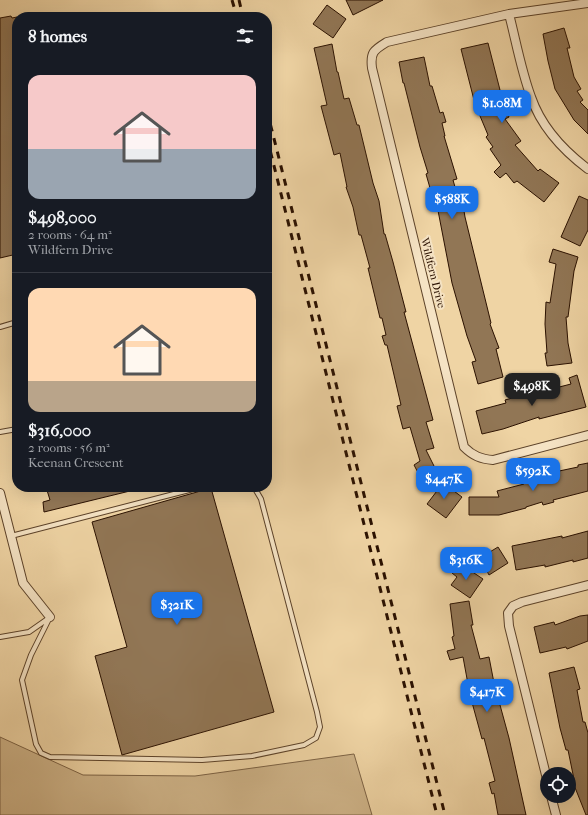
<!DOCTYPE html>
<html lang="en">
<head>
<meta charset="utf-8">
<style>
  body { margin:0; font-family:"IM FELL French Canon",serif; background:#20242c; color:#f1f3f6; height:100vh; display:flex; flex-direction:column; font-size:15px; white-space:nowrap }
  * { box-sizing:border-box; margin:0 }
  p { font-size:13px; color:#9ea1a6 }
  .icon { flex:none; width:22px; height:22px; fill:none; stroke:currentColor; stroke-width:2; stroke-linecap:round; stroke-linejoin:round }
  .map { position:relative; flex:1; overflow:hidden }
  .details { position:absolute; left:12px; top:12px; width:260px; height:480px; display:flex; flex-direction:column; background:#171b24; border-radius:16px; box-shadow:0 4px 16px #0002 }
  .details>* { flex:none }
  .tools { position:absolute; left:540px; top:767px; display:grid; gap:8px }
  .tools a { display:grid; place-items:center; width:36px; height:36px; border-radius:50%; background:#171b24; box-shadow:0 4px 16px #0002; font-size:20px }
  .price { position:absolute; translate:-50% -34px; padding:0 9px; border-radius:8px; background:#1a73e8; color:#fff; font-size:13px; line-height:26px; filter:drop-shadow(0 1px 2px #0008) }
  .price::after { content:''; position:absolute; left:50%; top:24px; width:12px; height:9px; margin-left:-6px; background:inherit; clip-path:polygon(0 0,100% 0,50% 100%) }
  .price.active { background:#222; color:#fff }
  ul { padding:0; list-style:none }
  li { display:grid; align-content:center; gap:8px; height:212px; padding:0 16px }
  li+li { border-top:1px solid #363941 }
  li span { display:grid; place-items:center; height:124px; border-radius:12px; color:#555 }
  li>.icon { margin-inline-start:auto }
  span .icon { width:72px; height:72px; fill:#fffc; stroke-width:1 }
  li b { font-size:17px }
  h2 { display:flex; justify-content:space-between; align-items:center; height:48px; padding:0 16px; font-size:17px }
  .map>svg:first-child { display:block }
</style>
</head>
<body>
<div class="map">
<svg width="588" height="815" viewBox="0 0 588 815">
  <rect width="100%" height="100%" fill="#efd4a4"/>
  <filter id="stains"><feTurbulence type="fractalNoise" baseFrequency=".005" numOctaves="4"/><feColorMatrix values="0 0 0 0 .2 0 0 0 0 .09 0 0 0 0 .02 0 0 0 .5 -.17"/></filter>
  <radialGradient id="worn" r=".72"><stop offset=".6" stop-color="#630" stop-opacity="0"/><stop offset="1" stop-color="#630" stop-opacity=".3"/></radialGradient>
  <path fill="#ceb388" stroke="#7c6244" d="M0,737L83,775L195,776L354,754L372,815H0Z"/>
  <path fill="#917655" stroke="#2b1100" d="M346,0H383L353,15Z
    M327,5L346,19L333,38L313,24Z
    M11,16L12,18L17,17V254L0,258V18Z
    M564,28L570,48H567L574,77L581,89L577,91L583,100L580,102L588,110V134L574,120L555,89L548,61L543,34Z
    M488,43L500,90L498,91L509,117L505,119L521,141L515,145L538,171L540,169L559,183L544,202L517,181L514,183L506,173L500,178L494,172L501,165L490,149L493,147L486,137L488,135L475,104L461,49Z
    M332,44L337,72H338L344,99L349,98L357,125H359L373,183L379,201L384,234H385L393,262L406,312H404L433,420L426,422L434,448L426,450L439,476L424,484L414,465L420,461L410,427L403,429L397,406L401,405L387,345H385L382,336L386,335L382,318H380L368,268H370L361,235H359L353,207L346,187H347L340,153L334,155L321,106L327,105L314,48Z
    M424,57L430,86H432L440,113L443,112L446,122L442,123L445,136H444L457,179L453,180L457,194L461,193L465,217L491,323L490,324L499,348L496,349L503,377L478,384L472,362L476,361L467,336L452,283L435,195H432L426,174L428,173L420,147L404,83H403L399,62Z
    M579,196L588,200V230L580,246L561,237Z
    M553,249L578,257L574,271L568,317H566L568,343L572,363L547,366L545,353H547L545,324L546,302L550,303L556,264L549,262Z
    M577,375L586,407L539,419V417L503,429L482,434L476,411L506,403L505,400L527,394L528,395L571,384L569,378Z
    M588,463V491L553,500L554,502L543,505L542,502L526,507V508L499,515H469V497H499L497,491L524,484L522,479L545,473V474L578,467V465Z
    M443,483L462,497L446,518L427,504Z
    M46,487H133L134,490L44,512L43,502L50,500Z
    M211,488L274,712L122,755L95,656L127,647L92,522Z
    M588,531V558L573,562V560L545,567V565L516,570L512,546L562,536V538Z
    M498,547L508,563L489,575L480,558Z
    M459,563L483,579L470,598L451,585L457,577L452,573Z
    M469,601L473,625H471L480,659L489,657L494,683L509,738L526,815H498L494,793L492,794L489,783L495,781L484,738L482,739L470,695L463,657L450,660L447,651L455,649L452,637L454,636L450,604Z
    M588,615V641L567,649L566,647L540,653L534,627L554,622L555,625L580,616Z
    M574,667L580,689L577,690L583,722H585L588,733V815H586L574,785L575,784L568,750H566L560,728L549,673Z"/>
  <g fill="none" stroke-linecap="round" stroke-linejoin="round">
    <defs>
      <path id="lane" d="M0,327L17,322
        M0,432L17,429
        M11,536L201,487
        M50,617L31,655L22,680L36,744L41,753L50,757L202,760L252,756L304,745L316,738L320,727L317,712L261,499L254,487
        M0,637L29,632L49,618"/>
      <path id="street" d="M588,3L509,14L387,42C374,50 370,52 372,68L464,447C473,456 481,459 493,460L588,435
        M509,14C516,41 521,70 531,97C541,126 564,151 588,169
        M0,493L23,583L50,617
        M547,779L509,626L508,613L513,606L522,602L588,585
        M551,796L556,815"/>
    </defs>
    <use href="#lane" stroke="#5c4229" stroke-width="6"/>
    <use href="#street" stroke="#5c4229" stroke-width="10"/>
    <use href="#lane" stroke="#f5e3c4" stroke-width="4"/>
    <use href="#street" stroke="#f5e3c4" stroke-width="8"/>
    <path stroke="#2b1100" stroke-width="3" stroke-dasharray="7 7" stroke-linecap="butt" d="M232,0L237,17
      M239,0L243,17
      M267,111L445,815
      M267,138L437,815"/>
  </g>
  <g text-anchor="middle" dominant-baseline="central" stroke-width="4" stroke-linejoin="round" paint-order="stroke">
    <g font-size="11" fill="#2b1100" stroke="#f5e3c4">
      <text transform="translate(433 273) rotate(76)">Wildfern Drive</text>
    </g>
  </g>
  <rect width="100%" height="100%" filter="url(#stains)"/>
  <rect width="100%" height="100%" fill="url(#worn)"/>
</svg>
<div class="tools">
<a><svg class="icon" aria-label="locate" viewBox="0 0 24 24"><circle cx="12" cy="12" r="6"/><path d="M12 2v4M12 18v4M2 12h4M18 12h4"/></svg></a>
</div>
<b class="price" style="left:502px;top:124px">$1.08M</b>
<b class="price" style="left:452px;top:220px">$588K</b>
<b class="price active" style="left:532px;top:407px">$498K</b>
<b class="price" style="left:533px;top:492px">$592K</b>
<b class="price" style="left:444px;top:500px">$447K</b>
<b class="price" style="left:466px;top:581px">$316K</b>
<b class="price" style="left:177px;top:626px">$321K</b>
<b class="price" style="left:487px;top:713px">$417K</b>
<section class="details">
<h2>8 homes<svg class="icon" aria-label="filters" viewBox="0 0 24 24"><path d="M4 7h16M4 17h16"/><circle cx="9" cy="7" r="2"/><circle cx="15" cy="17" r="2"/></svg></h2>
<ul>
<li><span style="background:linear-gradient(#f6c9c9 60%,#9aa5b1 0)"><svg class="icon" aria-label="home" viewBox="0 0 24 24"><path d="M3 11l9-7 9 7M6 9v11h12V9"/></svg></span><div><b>$498,000</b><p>2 rooms · 64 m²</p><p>Wildfern Drive</p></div></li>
<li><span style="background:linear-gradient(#ffd9b3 75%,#b9a48a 0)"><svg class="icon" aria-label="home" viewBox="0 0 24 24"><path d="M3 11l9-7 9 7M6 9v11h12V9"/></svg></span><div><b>$316,000</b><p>2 rooms · 56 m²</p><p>Keenan Crescent</p></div></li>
</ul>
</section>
</div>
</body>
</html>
